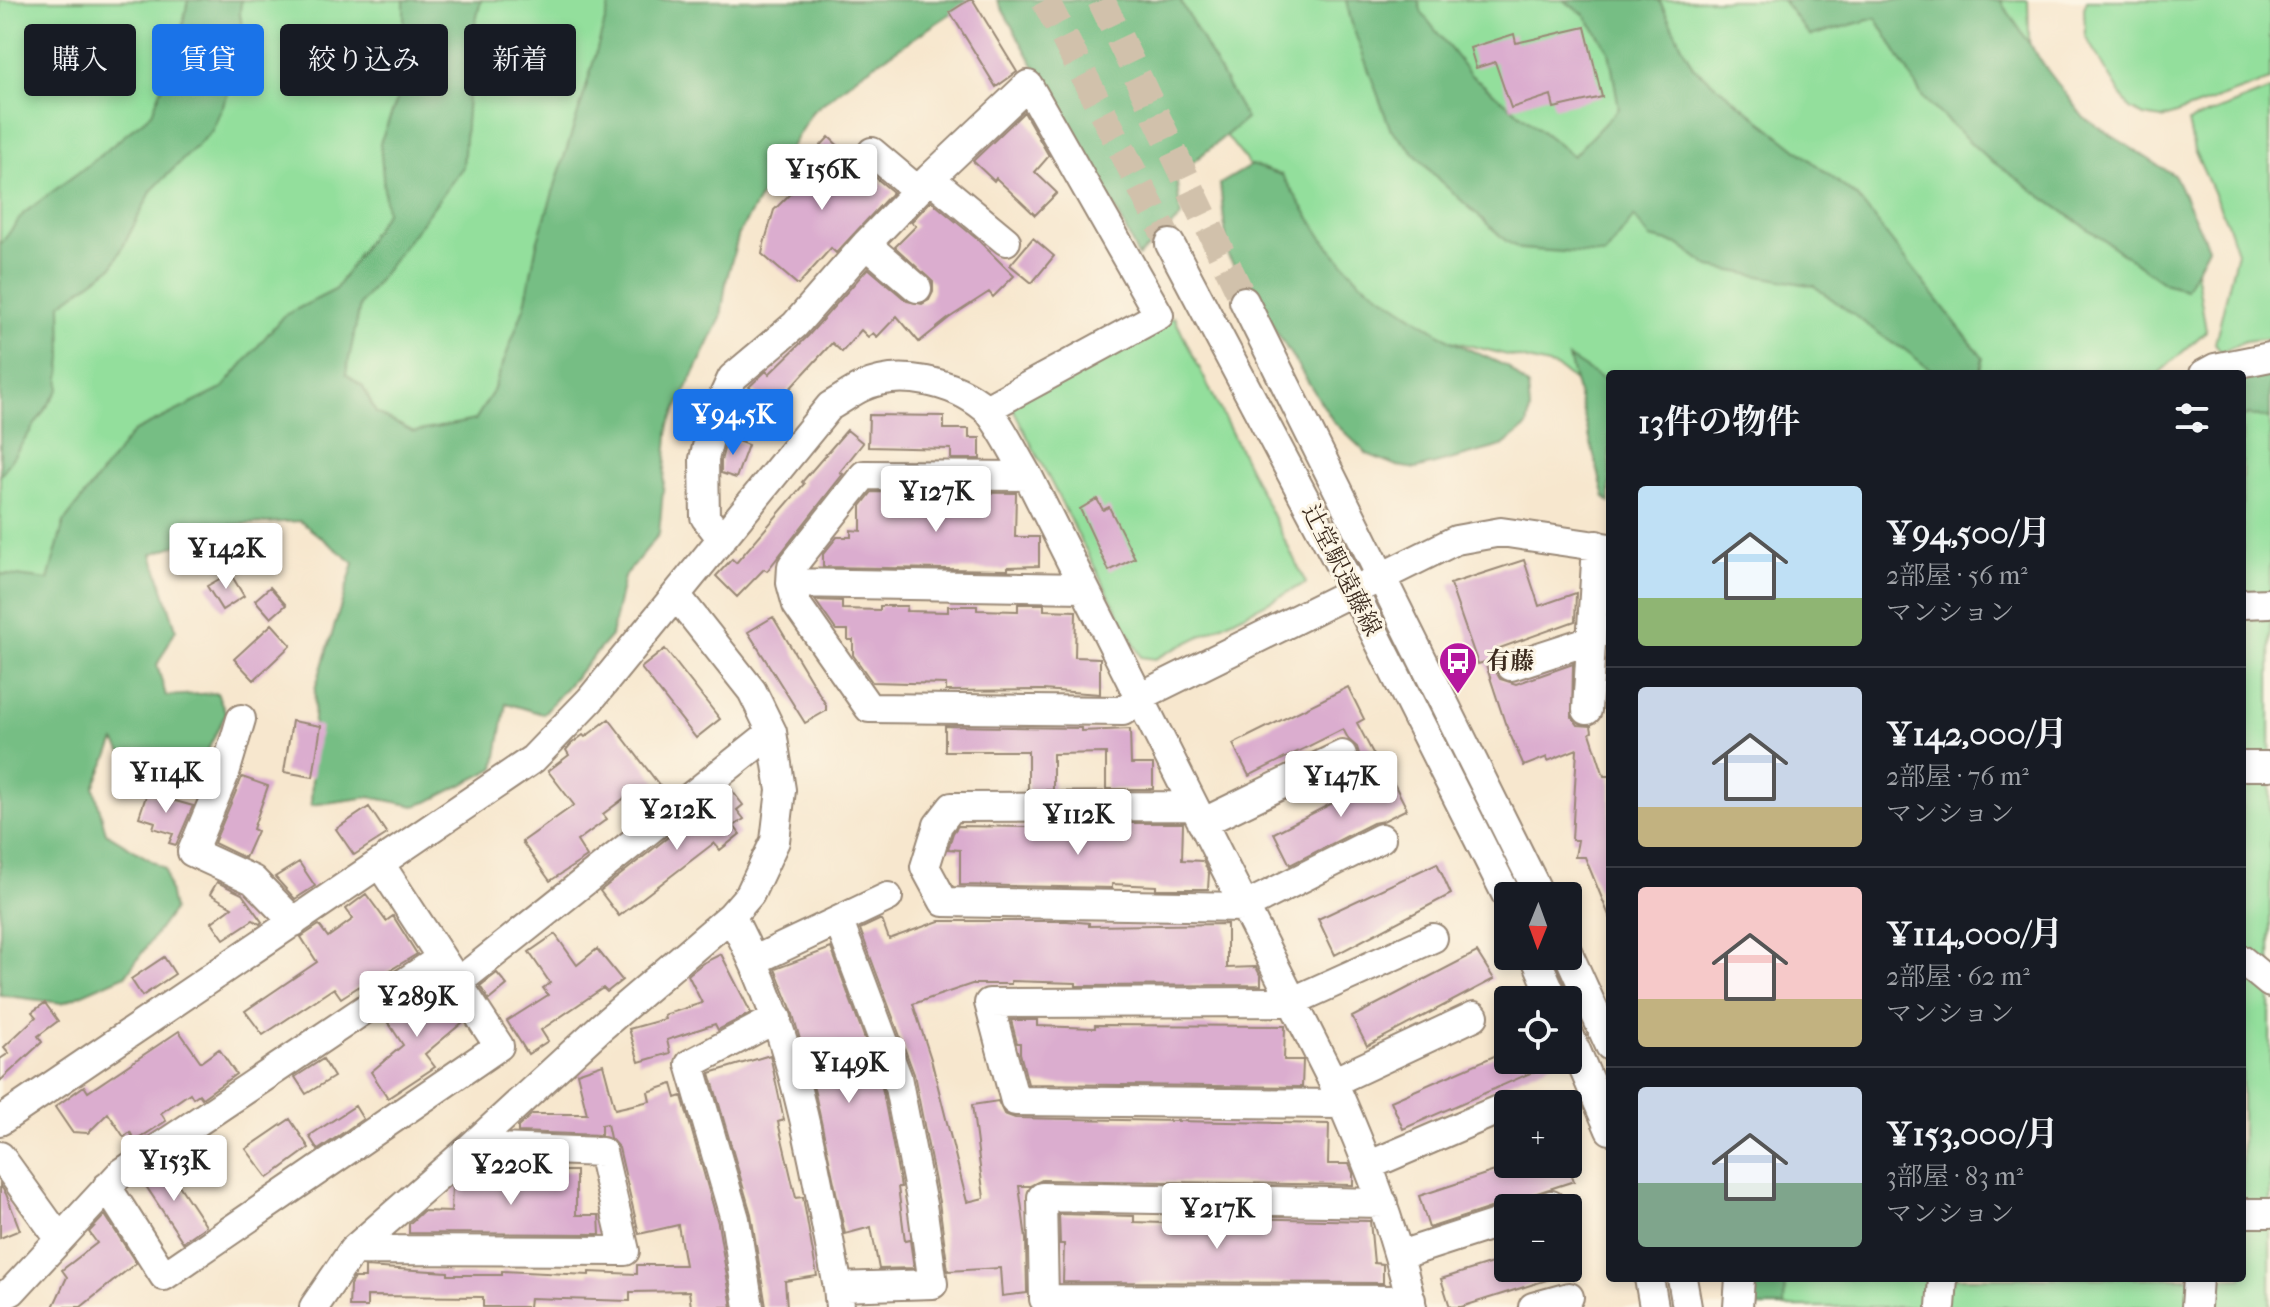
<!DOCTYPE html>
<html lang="ja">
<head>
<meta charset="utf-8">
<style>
  body { margin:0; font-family:"IM FELL French Canon","Noto Serif JP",serif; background:#242831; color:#f1f3f6; height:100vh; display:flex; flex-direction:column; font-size:30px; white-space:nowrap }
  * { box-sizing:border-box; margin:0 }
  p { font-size:26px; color:#9ea1a6 }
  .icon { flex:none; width:44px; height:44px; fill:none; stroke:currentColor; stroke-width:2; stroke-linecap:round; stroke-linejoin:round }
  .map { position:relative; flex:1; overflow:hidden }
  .panel { position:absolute; left:1606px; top:370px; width:640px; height:912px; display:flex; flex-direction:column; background:#171b24; border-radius:8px; box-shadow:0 4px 12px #0003 }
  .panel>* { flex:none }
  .top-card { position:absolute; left:24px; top:24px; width:760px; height:72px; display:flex; gap:16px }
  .needle { width:52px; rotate:181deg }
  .fabs { position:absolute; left:1494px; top:882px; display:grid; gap:16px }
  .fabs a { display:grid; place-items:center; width:88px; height:88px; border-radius:8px; background:#171b24; box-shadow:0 4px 12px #0003; font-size:40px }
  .price { position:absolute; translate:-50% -68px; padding:0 18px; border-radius:8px; background:#fff; color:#222; font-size:26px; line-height:52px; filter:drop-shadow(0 2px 4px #0008) }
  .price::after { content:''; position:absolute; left:50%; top:48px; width:24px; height:18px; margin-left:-12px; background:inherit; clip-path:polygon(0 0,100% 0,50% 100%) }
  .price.selected { background:#1a73e8; color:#fff }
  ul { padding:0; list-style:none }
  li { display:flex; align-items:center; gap:24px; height:200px; padding:0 32px }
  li+li { border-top:2px solid #363941 }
  li span { display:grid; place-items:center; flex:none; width:224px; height:160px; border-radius:8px; color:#555 }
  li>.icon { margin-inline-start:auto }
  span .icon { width:96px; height:96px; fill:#fffc; stroke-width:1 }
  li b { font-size:34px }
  h2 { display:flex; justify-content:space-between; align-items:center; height:96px; padding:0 32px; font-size:34px }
  .pill { padding:0 28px; border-radius:8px; background:#171b24; box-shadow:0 4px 12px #0003; font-size:28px; line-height:72px }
  .pill.selected { background:#1a73e8; color:#fff }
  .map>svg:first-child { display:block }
</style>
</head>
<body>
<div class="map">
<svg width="2270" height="1307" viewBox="0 0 2270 1307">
  <rect width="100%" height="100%" fill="#fcf5e5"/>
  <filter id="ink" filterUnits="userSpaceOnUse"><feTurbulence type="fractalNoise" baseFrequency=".0125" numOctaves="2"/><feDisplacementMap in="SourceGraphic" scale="16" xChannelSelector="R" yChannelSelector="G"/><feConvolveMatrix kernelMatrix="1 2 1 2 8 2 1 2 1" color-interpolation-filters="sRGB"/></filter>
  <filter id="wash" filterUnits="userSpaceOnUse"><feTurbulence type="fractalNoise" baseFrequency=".006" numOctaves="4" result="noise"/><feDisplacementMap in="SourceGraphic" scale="32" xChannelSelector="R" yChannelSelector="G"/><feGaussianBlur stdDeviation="1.8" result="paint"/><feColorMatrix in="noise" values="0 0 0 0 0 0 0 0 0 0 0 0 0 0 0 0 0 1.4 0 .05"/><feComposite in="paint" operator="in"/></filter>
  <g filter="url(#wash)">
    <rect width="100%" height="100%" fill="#f7e7ce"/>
    <path fill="#93df9c" stroke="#67845d" stroke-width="2" d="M0,0H797L525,444L323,425L61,601L0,583Z
      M1152,0H2028L2031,100L2185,203L2206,331L2158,374H1610V407L1556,367L1375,322L1208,113Z
      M2087,0H2270V80L2162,119L2144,116L2130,109L2085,36L2084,8Z
      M2270,90V338L2245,341L2221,352L2215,343L2237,252L2228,225L2194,150L2188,122Z
      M1174,317L1306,583L1155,659L1141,657L1010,403Z
      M2242,382L2270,384V1307H1753L1755,1278H2242Z"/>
    <path fill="#76be84" stroke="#587451" stroke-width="2" d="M188,0H241L240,14L246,51L212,131L152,190L113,266L61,304L62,357L59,389L0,476V245L24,213L91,163L152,113L179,43Z
      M404,0H481L472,38L463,167L360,305L346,374L363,387L376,413L414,432L475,420L492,393L525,305L537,243L585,91L611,0H971L860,74L812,112L758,201L739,233L726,282L721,318L669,425L659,534L624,577L611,636L543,714L506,703L495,768L430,801L415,806L370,797L311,805L315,689L354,563L300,521L230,525L152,554L176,629L157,665L166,696L217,693L226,713L201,764L162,760L131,767L115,741L94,787L106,833L165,869L173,910L126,975L62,1003L0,995V574L48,580L64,522L133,432L222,389L283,316L335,290L386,212L380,143L404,82Z
      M997,0H1180L1246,119L1176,176L1181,217L1138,257L1120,217Z
      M1346,0H1418L1422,13L1471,75L1573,156L1619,108L1609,51L1585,15L1563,0H1659L1693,67L1858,198L1983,358L1979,374H1936L1904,349L1892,343L1814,286L1710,267L1678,244L1650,238L1634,217L1605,255L1520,249L1506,241L1439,180L1390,128L1352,25Z
      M1782,0H2000L2045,67L2084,118L2175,176L2208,247L2186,289L2166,284L1986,157L1924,99L1876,18L1810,36Z
      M1252,165L1282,175L1326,243L1360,281L1451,341L1508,367L1528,387L1530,410L1527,427L1502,446L1416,469L1397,466L1367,454L1333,421L1228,256L1220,184Z
      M1569,358L1610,384V502L1605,498Z
      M2270,374V419L2249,415L2242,418V381Z
      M1745,1278H1785L1784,1307H1743Z"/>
    <g id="blocks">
      <path fill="#dbadcf" d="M969,0H973L1017,72L996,87L950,12Z
        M1585,27L1602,97L1554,108L1551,95L1511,108L1495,62L1476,68L1470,48L1514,34L1516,43Z
        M1024,112L1049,156L1035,172L1057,193L1035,215L996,178L994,181L973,161Z
        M829,137L868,174L870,173L893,192L836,253L831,248L798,285L762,254L764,244L774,210L804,180L801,178L818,161L812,155Z
        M931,201L977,239L1014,276L993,297L989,292L949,318L919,342L897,316L877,337L873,333L868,337L861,330L842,352L832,343L773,407L749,387L766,371L769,374L808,336L868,268L907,301L922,304L929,300L933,292V282L895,247L916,226L911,222Z
        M1033,238L1054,256L1032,283L1010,265Z
        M869,415L944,416V429H969V438H980V459H951V449L868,447Z
        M847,430L863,443L840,472L843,474L767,571L764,569L737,597L716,576L732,559L736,563L804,484L802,482Z
        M727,437L748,445L736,478L721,473V461Z
        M872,492L1016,493L1015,537H1039V566L1008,567V570L823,567V554L837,537H851V530L861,531V506Z
        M1097,499L1103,510L1109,507L1135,558L1109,571L1080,509Z
        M1524,560L1539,606L1576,593L1575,621L1497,649L1499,654L1495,662V670L1500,679L1516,684L1573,664L1572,717L1578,725L1591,726L1592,732L1590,733L1604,776H1610V918L1585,857H1575L1578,840H1572L1577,749L1548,761L1547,757L1524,766L1505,723L1485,662L1478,664L1450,584Z
        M230,573L244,596L222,610L207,586Z
        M270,587L286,605L271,618L255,600Z
        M815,600L842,601V609L880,610V606H907L906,611L948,612V606H977V610L1018,611V604H1044V610L1076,611L1075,657L1100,658V694L1042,690L946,691V684L872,682L853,655V640H848V630H836Z
        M773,617L826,705V711L805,723L748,632Z
        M272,624L291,645L254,680L234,659Z
        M665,649L720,719L696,738L641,668Z
        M1348,687L1364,719L1357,723L1375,757L1362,764L1357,747L1349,740L1343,729L1249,776L1233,744Z
        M609,719L663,790L644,804L634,791L603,814L607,819L577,841L587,857L550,881L522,842L574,805L548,771L569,755L566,750L571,744L583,735L585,737Z
        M292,721L321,726L313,777L284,772Z
        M945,726L1081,728V731L1130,729L1131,764H1153V789H1106V753L1053,754V790H1028V751H945Z
        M1389,774L1407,809L1383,821L1373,823L1290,865L1274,833Z
        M242,777L268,786L253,829L257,831L245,858L214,843Z
        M730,788L743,805L737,810L744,819L734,826L740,834L720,850L714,843L619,916L600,891Z
        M147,793L193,806L176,845L169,843L173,834L153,828L155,822L139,817Z
        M369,807L387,834L354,855L336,829Z
        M1103,823H1183L1182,860L1203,861L1209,873L1208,889H1156V886L1112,884V888L960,885V850L948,849L953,833L958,826L1103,828Z
        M299,862L315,886L295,899L275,877Z
        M1437,863L1451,894L1335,955L1318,919Z
        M217,882L242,894L262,922L260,924L253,920L224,939L212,922L232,907L210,894Z
        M366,894L386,921L393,916L417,954L382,975L380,973L341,998L334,988L263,1035L245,1011L317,962L301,937L319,925L328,937L353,919L346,909Z
        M879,920H882L889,939L939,921H1067L1089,923V926L1227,924V968L1256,967L1261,977V985L1076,986V983L1011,981V984H972L913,1004L931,1059L967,1202L984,1198L972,1105L998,1101L1004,1114L1015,1118L1329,1124L1328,1164H1349L1353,1173V1185L1042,1180L1030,1186H1019L1026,1239L1027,1293L1002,1296L1000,1268L948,1271L939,1202L914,1074L860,929Z
        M555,934L577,965L597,949L622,980L607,992L603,988L541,1030L548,1041L528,1054L507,1021L548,995L543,988L550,983L529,952Z
        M831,948L881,1082L901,1187H898L905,1241L910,1240L914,1268L879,1269L871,1227L845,1234L815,1093L792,1011L775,969Z
        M1477,952L1494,979L1367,1046L1352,1017Z
        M721,954L751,1013L718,1030L715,1024L667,1040L670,1053L639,1062L629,1029L665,1019L664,1015L702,1003L688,975L703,963Z
        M164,957L175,974L142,996L131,979Z
        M497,973L507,985L489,1000L480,986Z
        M437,982L463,1022L425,1054L435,1067L388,1098L371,1072L403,1045L388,1022L406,1010L404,1007Z
        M45,1003L58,1021L38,1036L42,1042L0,1081V1059L9,1053L4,1047L36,1017L32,1012Z
        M1011,1020H1037V1026L1095,1028V1025L1285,1026L1284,1060H1303L1302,1087L1028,1084L1020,1053V1043H1017Z
        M179,1031L201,1062L219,1049L236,1074L202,1098L199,1094L193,1098L190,1093L161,1113L166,1121L135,1141L130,1132L124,1137L108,1113L88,1133L72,1132L55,1107L84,1086L88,1092Z
        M1508,1050V1060H1560L1403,1129L1391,1101Z
        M770,1055L784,1120L778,1122L796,1198L803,1197L817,1276L785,1281L787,1307H766L751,1214L710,1073Z
        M323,1059L334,1077L306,1094L295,1077Z
        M603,1064L615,1109L650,1101L648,1092L672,1084L676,1098L682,1096L718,1223L732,1307H691L689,1291L630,1292V1301L530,1298L529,1307H483V1297L367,1296V1307H349L350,1285L354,1278H365V1267L448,1272V1275H502V1271L589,1275V1272L637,1274V1265H685L678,1225L639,1234L619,1148L610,1138L607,1124L601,1125V1135L518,1132V1127L532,1114H587L577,1073Z
        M355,1106L363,1119L318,1150L309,1136Z
        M290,1119L309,1148L268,1178L246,1149Z
        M165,1164L206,1226L183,1242L142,1180Z
        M1516,1164H1568L1574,1181L1429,1228L1419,1196Z
        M556,1171H576V1215H599L600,1234L409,1233V1224L423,1211L451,1212L452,1186L459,1180H474V1172L556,1174Z
        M0,1185L6,1194L20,1230L0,1238Z
        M1059,1214L1134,1216V1222L1191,1224V1219L1195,1217L1370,1221L1374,1263L1383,1264V1283L1063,1282L1064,1244H1060Z
        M105,1215L136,1263L81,1307H53L67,1277L62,1270L97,1243L89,1232Z
        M1508,1258V1268H1571L1572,1272L1461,1307H1450L1441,1279Z"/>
    </g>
  </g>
  <g filter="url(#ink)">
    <use href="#blocks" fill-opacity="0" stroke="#998876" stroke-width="2"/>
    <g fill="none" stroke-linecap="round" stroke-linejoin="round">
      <path stroke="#d1c1ab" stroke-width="28" stroke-dasharray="28 14" stroke-linecap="butt" d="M1045,0L1170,244
        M1101,0L1244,301"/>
      <defs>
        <path id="minor" d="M872,152L917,190
          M930,178L1006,241
          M866,244L917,288
          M1170,244L1353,590L1508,898
          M1244,301L1540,896
          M2204,374L2215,368L2270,357
          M1028,476L864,475L792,566L791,583L797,605L869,708L1123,711L1139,697L1456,540L1501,532L1610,548
          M722,539L705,517L704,459L715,415L732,378L795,325L866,244L930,178L1028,85L1159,315L986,409
          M791,583L1084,588
          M2242,604L2270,603
          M1511,666L1591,640
          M1587,710L1597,545
          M241,719L225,773L192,852L253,880L294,922
          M2242,766H2270
          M1193,806L952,807L938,825L925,867L944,902L1244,907L1381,838
          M1202,823L1342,755
          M731,916C794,1032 813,1159 838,1287L840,1307
          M1568,953L1610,1046
          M1535,956L1554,1000
          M755,960L888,897
          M2242,960L2270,983
          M457,983L772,732
          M1568,1032L1610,1130
          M1333,1082L1474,1016
          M1342,1104L1015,1101L989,1003L1291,1002L1433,938
          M0,1121L533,759L590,700L830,406C841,400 851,392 862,387C900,369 954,382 985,408C998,419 1017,459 1028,476L1333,1082C1366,1157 1394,1227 1412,1307
          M0,1156L59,1238
          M1370,1165L1505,1107
          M107,1187L164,1276L499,1046L380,864
          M1383,1203L1042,1197L1044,1299L1411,1300
          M1543,1208L1551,1205
          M2242,1213H2270
          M353,1250L625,1251L602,1152L471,1147
          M1400,1255L1508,1220
          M1649,1278L1654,1307
          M1682,1278L1687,1307
          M838,1287L933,1284L922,1205L897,1077L839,922
          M0,1297L12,1291L120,1174L441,958
          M314,1307L353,1250L471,1147L600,1028L731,916L750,894L775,841L781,790L772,732L752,691L676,595
          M749,1307L735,1219L690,1064L777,1018
          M1533,1307L1569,1297
          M1738,1307L1740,1278
          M1941,1307L1943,1278
          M2196,1307L2198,1278"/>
      </defs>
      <use href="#minor" stroke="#998876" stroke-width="32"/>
      <use href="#minor" stroke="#fff" stroke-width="28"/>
    </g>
  </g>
  <defs>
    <symbol id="bus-pin" viewBox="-11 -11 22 30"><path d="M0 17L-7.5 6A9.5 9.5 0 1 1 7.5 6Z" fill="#b5179e" stroke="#fcf5e5"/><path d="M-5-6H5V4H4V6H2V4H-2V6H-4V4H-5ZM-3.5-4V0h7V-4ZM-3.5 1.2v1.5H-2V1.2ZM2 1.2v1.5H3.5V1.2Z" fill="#fff"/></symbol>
  </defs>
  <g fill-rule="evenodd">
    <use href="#bus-pin" x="1436" y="639" width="44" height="60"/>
  </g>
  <g text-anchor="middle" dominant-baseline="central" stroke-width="6" stroke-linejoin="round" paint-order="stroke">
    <g font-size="24" fill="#3b2a1e" stroke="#fcf5e5">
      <text transform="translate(1342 570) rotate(63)">辻堂駅遠藤線</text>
    </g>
    <g font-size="24" font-weight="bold" fill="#3b2a1e" stroke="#fcf5e5" text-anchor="start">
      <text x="1486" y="661">有藤</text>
    </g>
  </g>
</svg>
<div class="fabs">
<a><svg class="needle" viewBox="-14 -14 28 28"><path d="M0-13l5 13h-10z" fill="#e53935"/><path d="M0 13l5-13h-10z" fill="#9ea1a6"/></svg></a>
<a><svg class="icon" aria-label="locate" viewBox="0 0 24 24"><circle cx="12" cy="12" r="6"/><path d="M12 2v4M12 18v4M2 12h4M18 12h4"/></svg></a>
<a>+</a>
<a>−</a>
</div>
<b class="price" style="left:822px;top:212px">¥156K</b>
<b class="price selected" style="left:733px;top:457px">¥94.5K</b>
<b class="price" style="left:936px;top:534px">¥127K</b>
<b class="price" style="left:226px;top:591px">¥142K</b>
<b class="price" style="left:166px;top:815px">¥114K</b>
<b class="price" style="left:1341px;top:819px">¥147K</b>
<b class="price" style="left:677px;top:852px">¥212K</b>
<b class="price" style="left:1078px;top:857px">¥112K</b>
<b class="price" style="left:417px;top:1039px">¥289K</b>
<b class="price" style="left:849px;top:1105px">¥149K</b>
<b class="price" style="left:174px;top:1203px">¥153K</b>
<b class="price" style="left:511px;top:1207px">¥220K</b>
<b class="price" style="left:1217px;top:1251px">¥217K</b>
<div class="top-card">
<a class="pill">購入</a>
<a class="pill selected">賃貸</a>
<a class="pill">絞り込み</a>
<a class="pill">新着</a>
</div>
<section class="panel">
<h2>13件の物件<svg class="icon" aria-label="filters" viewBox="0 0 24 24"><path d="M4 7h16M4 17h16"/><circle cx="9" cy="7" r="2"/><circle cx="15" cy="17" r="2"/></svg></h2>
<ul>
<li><span style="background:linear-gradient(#bfe0f5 70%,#8fb573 0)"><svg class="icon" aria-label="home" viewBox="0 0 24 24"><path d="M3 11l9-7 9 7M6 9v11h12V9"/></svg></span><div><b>¥94,500/月</b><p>2部屋 · 56 m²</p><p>マンション</p></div></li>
<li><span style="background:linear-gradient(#c9d6e8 75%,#c2b280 0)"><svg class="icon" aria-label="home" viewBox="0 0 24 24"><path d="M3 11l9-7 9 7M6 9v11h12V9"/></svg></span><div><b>¥142,000/月</b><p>2部屋 · 76 m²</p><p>マンション</p></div></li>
<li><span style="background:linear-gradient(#f6c9c9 70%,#c2b280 0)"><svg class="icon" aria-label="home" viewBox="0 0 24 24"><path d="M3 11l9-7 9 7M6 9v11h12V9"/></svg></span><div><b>¥114,000/月</b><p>2部屋 · 62 m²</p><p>マンション</p></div></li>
<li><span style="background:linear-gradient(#c9d6e8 60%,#7fa58c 0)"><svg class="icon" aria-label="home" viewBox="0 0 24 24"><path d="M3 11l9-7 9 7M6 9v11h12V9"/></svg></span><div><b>¥153,000/月</b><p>3部屋 · 83 m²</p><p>マンション</p></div></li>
</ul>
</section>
</div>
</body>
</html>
